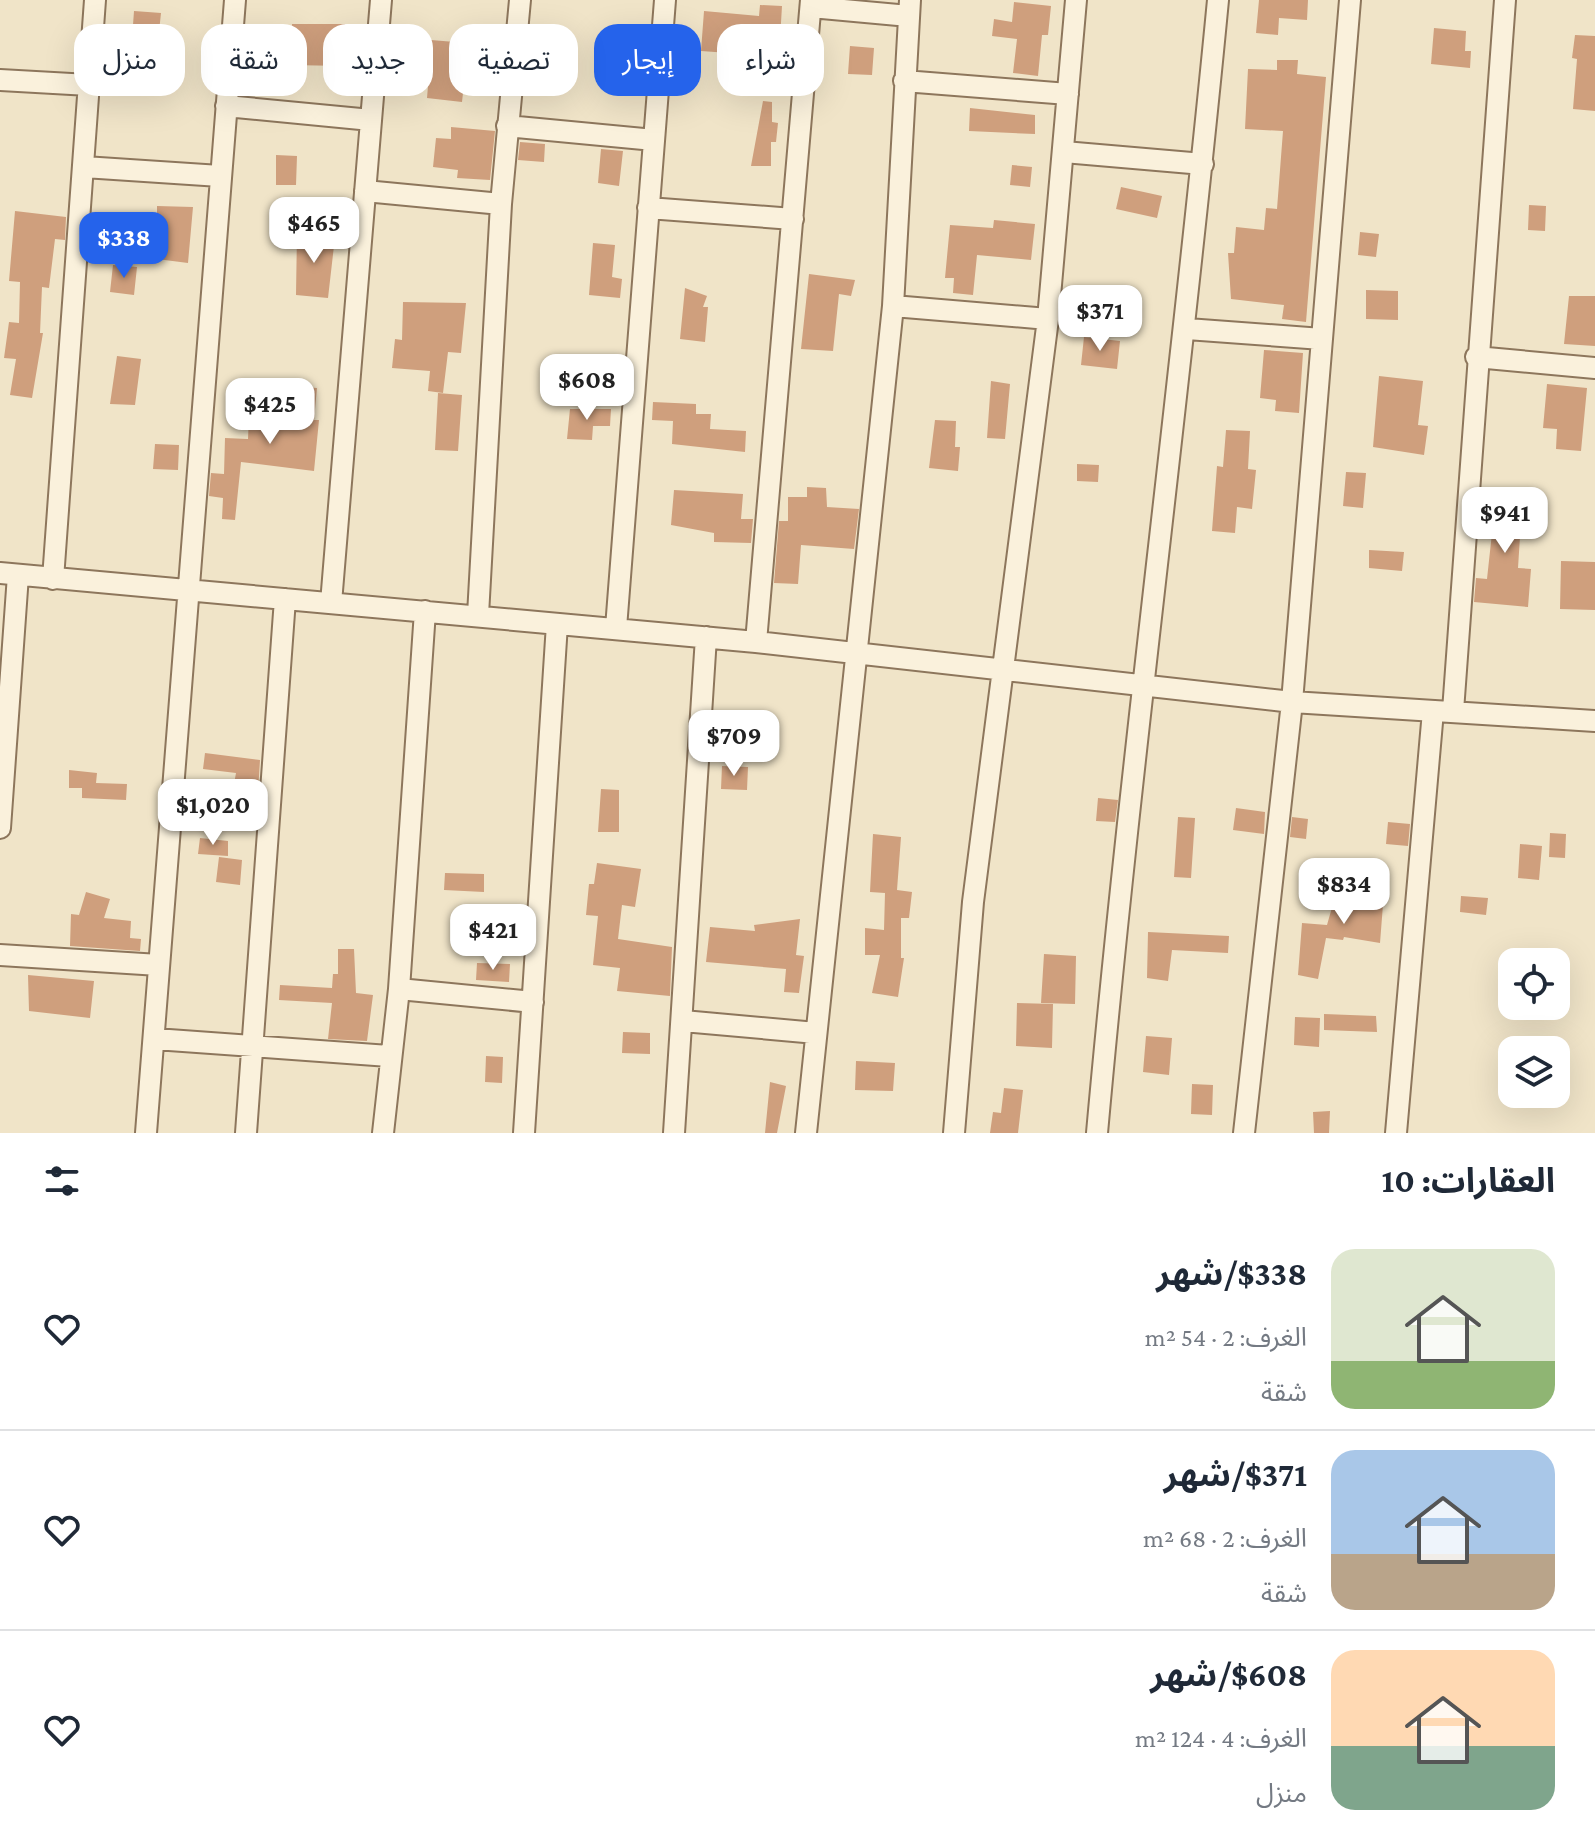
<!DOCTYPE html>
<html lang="ar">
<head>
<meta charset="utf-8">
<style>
  body { margin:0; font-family:"Crimson Pro","Noto Sans Arabic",serif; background:#f6f6f7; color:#1f2937; direction:rtl; height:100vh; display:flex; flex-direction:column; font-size:30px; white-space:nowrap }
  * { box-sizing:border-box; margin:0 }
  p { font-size:26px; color:#747a83 }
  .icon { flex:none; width:44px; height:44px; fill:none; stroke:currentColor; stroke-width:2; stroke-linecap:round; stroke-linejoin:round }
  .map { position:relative; height:1133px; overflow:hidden; direction:ltr }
  .panel { display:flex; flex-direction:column; background:#fff; flex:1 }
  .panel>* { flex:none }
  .hud { position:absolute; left:24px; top:24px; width:800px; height:72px; direction:rtl; display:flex; gap:16px }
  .buttons { position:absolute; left:1498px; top:948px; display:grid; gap:16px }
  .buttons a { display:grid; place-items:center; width:72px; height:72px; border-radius:16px; background:#fff; box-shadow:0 8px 32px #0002; font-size:40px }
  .price { position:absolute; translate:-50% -68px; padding:0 18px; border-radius:16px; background:#fff; color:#222; font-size:26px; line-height:52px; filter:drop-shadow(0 2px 4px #0008) }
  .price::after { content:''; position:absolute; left:50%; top:48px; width:24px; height:18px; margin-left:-12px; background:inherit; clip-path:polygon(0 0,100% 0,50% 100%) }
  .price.on { background:#2563eb; color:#fff }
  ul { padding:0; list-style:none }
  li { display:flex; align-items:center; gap:24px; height:200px; padding:0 40px }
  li+li { border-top:2px solid #e0e1e3 }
  li span { display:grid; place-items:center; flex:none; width:224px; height:160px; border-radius:24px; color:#555 }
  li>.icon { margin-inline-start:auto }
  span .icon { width:96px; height:96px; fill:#fffc; stroke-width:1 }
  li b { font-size:34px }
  h2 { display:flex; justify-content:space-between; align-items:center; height:96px; padding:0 40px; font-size:34px }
  .chip { padding:0 28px; border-radius:24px; background:#fff; box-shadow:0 8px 32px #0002; font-size:28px; line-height:72px }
  .chip.on { background:#2563eb; color:#fff }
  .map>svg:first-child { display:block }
</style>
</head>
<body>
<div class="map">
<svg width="1595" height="1133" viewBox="0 0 1595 1133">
  <rect width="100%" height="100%" fill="#f0e4c8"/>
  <path fill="#cf9f7d" d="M1259,0H1308L1307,20L1279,18L1278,35L1256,33Z
    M1014,2L1051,6L1048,35H1042L1038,76L1013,73L1017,39L992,36L994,19L1012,22Z
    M760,5L782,6L780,39H789L790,93L737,88L743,54L701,51L704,11L759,16Z
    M134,11L161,13L158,41L132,39Z
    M292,24H345L344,66L290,65Z
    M1434,28L1466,31L1465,51H1471L1470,68L1431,64Z
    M1575,35L1595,36V111L1573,109L1577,59L1572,58Z
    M419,39L455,42L453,74L465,75L462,102L427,98L430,62L417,61Z
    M850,46L874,48L872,75L848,74Z
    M1277,60H1298L1297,74L1326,77L1306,322L1282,319L1284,305L1231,299L1228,253H1234L1236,227L1264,230L1266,208L1277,209L1283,131L1245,129L1248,69L1277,70Z
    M763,101L772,102V122L778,123L776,142H771V166H751Z
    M970,108L1035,115V134L969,131Z
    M451,127L495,131L490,180L457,178L458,170L433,167L436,138L451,139Z
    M520,142L545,144L544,162L518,160Z
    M601,149L623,151L619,186L598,183Z
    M276,155L297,156L296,185H276Z
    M1012,165L1032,167L1030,187L1010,185Z
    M1121,187L1162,196L1157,218L1116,209Z
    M1529,205L1546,206L1545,231L1528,230Z
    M157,206L193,207L188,263L126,255L129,226L157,228Z
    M15,211L66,217L65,240L55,239L49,288L42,287L40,333H43L32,398L10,395L16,359L4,358L9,322L19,323L20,282L9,281Z
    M994,220L1035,224L1031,260L977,255L973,295L953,293L954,278H945L950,225L993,228Z
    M1360,232L1379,234L1376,257L1358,255Z
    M297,233L335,237L328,298L296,295Z
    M593,243L615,245L612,277L622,279L620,298L589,295Z
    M113,265L137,267L134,295L110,292Z
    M809,274L855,280L851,296L839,294L833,351L801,349Z
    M685,288L707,296L703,307H708L705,342L680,339Z
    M1366,290L1398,291V320L1366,319Z
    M1569,296H1595V346L1564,344Z
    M403,302L466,303L461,353L448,352L443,393L428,391L430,371L392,368L395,339L402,340Z
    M1084,337L1120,341L1117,369L1081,365Z
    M1264,350L1303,353L1299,413L1275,411L1276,400L1260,398Z
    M117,356L141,359L135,405L110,404Z
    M1379,376L1423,381L1418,425L1428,426L1424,455L1373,447Z
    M991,381L1010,384L1005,439L987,438Z
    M1547,384L1587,388L1581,451L1556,449L1557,429L1543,428Z
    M294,386L317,388L314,420H319L314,471L241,462L235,520L222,519L223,498L209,496L211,473L224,474L225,438L248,439L249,415H271L272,403L292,406Z
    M438,393L462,395L458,451L435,450Z
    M653,402L696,404V414H711L710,429L746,431L745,452L672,444L673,421L652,420Z
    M570,409H611L610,426H593L592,440L567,439Z
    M935,420L956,421L955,447H960L958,471L929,468Z
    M1226,430L1250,431L1248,469L1256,470L1252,509L1237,507L1235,533L1212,531L1217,466L1223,467Z
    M155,444L179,445L178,470L153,469Z
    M1077,464L1099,465L1098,482L1077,481Z
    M1346,472L1366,473L1363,508L1343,506Z
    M807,487L826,488L827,507L859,509L854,549L801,545L798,584L774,583L779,521H788V497H807Z
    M1497,487L1523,489L1518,568L1531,569L1528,607L1474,602L1476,578L1487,579Z
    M674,490L743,494L741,519H753L751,543L714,542V533L671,525Z
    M1369,550L1404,552L1402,571L1369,568Z
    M1561,561L1595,562V610L1560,609Z
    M205,753L260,760L256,824L235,822L239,785L234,784L236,773L203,769Z
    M722,766L748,767L747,790L721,789Z
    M69,770L97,773L96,783L127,784L126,800L82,798V788H69Z
    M601,789L619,790V832H598Z
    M1098,798L1118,800L1115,822L1096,821Z
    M1236,808L1265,812L1264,834L1233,830Z
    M1178,817L1195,818L1191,878L1174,877Z
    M1292,817L1308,819L1306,839L1290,837Z
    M1388,822L1410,824L1408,846L1386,844Z
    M1550,833L1566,834L1565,858L1549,857Z
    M873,834L901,837L897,890L912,892L909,918H901V958H904L898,997L872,993L880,955H865V928L884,930L885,893L870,892Z
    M200,838L228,841V856L198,854Z
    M1520,844L1542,846L1539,880L1518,878Z
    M219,857L242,860L240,885L216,882Z
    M597,863L641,869L635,907L622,905L618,939L672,947L670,996L617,991L620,968L593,965L598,916L586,915L589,884H594Z
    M445,873L484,874V892L444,890Z
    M1361,876L1385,879L1380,943L1344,937L1343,940L1326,938L1318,979L1298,975L1302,923L1327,925L1333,904L1358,907Z
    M86,892L110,899L104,918L131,921L130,938L141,939L140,951L70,946L71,914L79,915Z
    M1461,896L1488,898L1486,915L1460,912Z
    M800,919L796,955L804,956L799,993L784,992L786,969L706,962L710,927L755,931L754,925Z
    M1148,932L1229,936L1228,953L1172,950L1168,981L1147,978Z
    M338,949H354L356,993L373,995L367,1041L328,1039L332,1003L279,1000L280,985L332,988L333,974H338Z
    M1044,954L1076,956L1075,1004L1041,1003Z
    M477,963L510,964L509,982L476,980Z
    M28,975L94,981L90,1018L29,1011Z
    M1017,1003L1053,1004L1052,1048L1016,1046Z
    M1324,1014L1376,1016L1377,1032L1324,1030Z
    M1295,1017L1320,1018L1319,1047L1294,1045Z
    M623,1032L650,1033V1054L622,1053Z
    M1146,1036L1172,1038L1169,1075L1143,1072Z
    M486,1056L503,1057L502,1083L485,1082Z
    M856,1061L895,1063L893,1091L855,1090Z
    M770,1082L786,1086L777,1133H765Z
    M1192,1084L1213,1085L1212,1115L1191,1114Z
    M1004,1088L1023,1090L1018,1133H990L993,1112L1001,1113Z
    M1330,1111L1329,1133H1314L1313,1112Z"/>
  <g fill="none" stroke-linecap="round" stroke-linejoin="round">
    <defs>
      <path id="minor" d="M811,7L909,16
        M0,80L89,85
        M904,81L1068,94
        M226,106L371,120
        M507,126L654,140
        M1064,152L1203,164
        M84,167L220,176
        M365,191L501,204
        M648,208L793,219
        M893,306L1048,319
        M1187,329L1322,339
        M1476,357L1595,368
        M0,573L756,642L1292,702L1595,721
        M53,579L95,0
        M331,603L381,0
        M478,615L501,204L520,0
        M616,628L665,0
        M756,642L811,0
        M1453,711L1505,0
        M0,828L18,575
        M0,955L159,965
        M399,989L533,1002
        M683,1021L816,1033
        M155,1039L389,1056
        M146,1133L235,0
        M246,1133L285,599
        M383,1133L399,989L425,611
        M524,1133L557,624
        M674,1133L706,637
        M806,1133L893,306L910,0
        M954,1133L973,902L1048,319L1076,0
        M1097,1133C1131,755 1182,378 1218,0
        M1244,1133L1292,702L1350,0
        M1396,1133L1433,711"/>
    </defs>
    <use href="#minor" stroke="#8d765c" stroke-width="24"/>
    <use href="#minor" stroke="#faf1dc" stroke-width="20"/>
  </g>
</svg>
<div class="buttons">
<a><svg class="icon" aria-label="locate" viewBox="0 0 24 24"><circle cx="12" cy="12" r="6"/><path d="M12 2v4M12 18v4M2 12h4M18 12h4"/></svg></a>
<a><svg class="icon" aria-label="layers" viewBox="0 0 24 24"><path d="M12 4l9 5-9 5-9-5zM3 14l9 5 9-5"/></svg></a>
</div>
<b class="price" style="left:314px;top:265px">$465</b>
<b class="price on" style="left:124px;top:280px">$338</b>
<b class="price" style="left:1100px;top:353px">$371</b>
<b class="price" style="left:587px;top:422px">$608</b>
<b class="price" style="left:270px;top:446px">$425</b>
<b class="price" style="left:1505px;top:555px">$941</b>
<b class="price" style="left:734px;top:778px">$709</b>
<b class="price" style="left:213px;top:847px">$1,020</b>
<b class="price" style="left:1344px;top:926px">$834</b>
<b class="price" style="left:493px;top:972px">$421</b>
<div class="hud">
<a class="chip">شراء</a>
<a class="chip on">إيجار</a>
<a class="chip">تصفية</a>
<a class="chip">جديد</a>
<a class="chip">شقة</a>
<a class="chip">منزل</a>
</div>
</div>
<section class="panel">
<h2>العقارات: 10<svg class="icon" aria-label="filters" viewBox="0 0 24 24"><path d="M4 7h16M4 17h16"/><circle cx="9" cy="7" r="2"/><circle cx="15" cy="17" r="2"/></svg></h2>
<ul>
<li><span style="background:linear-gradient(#dfe7d0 70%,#8fb573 0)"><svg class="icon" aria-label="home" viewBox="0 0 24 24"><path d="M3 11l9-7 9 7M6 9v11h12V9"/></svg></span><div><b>$338/شهر</b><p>الغرف: 2 · 54 m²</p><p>شقة</p></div><svg class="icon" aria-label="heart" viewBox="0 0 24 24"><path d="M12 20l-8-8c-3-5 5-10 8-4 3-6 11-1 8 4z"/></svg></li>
<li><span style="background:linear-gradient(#a9c7e8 65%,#b9a48a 0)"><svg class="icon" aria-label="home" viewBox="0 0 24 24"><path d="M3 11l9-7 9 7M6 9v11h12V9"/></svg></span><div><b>$371/شهر</b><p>الغرف: 2 · 68 m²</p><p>شقة</p></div><svg class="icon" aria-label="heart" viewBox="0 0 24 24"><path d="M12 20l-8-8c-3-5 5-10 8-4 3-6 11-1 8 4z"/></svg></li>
<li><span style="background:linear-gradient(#ffd9b3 60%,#7fa58c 0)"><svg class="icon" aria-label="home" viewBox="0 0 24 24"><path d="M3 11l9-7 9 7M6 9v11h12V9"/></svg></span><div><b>$608/شهر</b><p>الغرف: 4 · 124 m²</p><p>منزل</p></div><svg class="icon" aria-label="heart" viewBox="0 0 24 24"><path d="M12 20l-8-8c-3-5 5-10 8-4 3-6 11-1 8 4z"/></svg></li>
</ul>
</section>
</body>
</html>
